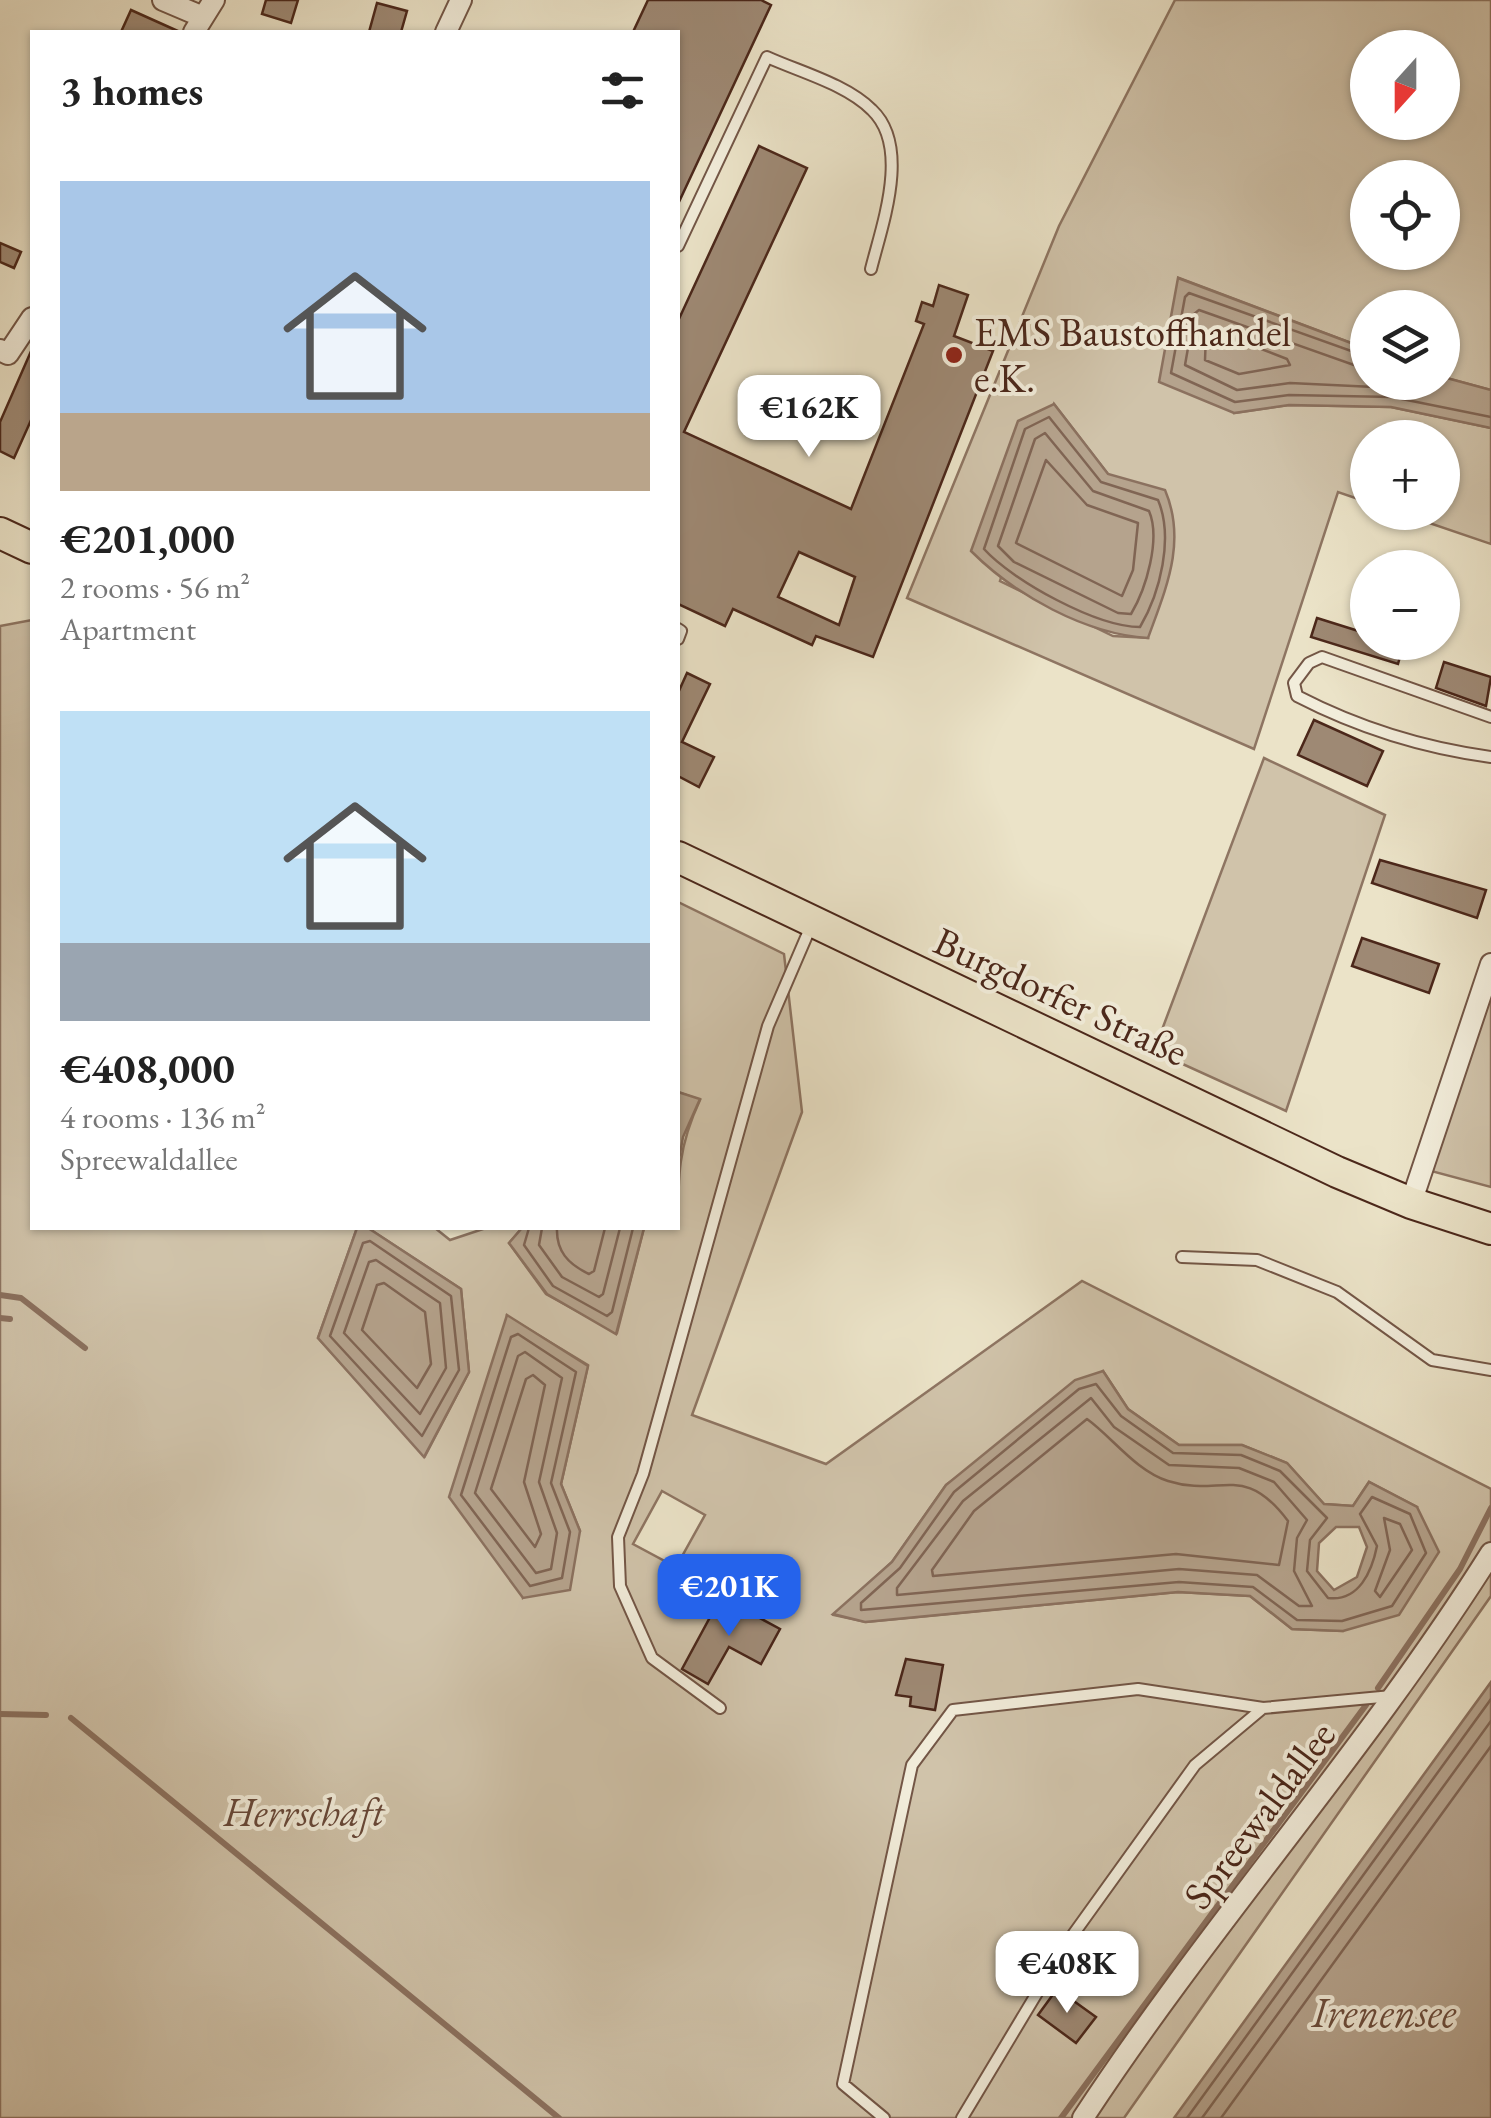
<!DOCTYPE html>
<html lang="en">
<head>
<meta charset="utf-8">
<style>
  body { margin:0; font-family:"EB Garamond",serif; background:#f6f6f6; color:#222; height:100vh; display:flex; flex-direction:column; font-size:38px; white-space:nowrap }
  * { box-sizing:border-box; margin:0 }
  p { font-size:32px; color:#767676 }
  .icon { flex:none; width:55px; height:55px; fill:none; stroke:currentColor; stroke-width:2; stroke-linecap:round; stroke-linejoin:round }
  .map { position:relative; flex:1; overflow:hidden }
  .side { position:absolute; left:30px; top:30px; width:650px; height:1200px; display:flex; flex-direction:column; background:#fff; border-radius:0px; box-shadow:0 2px 8px #0004 }
  .side>* { flex:none }
  .needle { width:65px; rotate:201deg }
  .fabs { position:absolute; left:1350px; top:30px; display:grid; gap:20px }
  .fabs a { display:grid; place-items:center; width:110px; height:110px; border-radius:50%; background:#fff; box-shadow:0 2px 8px #0004; font-size:50px }
  .price { position:absolute; translate:-50% -85px; padding:0 22px; border-radius:20px; background:#fff; color:#222; font-size:32px; line-height:65px; filter:drop-shadow(0 2px 5px #0008) }
  .price::after { content:''; position:absolute; left:50%; top:60px; width:30px; height:22px; margin-left:-15px; background:inherit; clip-path:polygon(0 0,100% 0,50% 100%) }
  .price.active { background:#2563eb; color:#fff }
  ul { padding:0; list-style:none }
  li { display:grid; align-content:center; gap:20px; height:530px; padding:0 30px }
  li span { display:grid; place-items:center; height:310px; border-radius:0px; color:#555 }
  li>.icon { margin-inline-start:auto }
  span .icon { width:180px; height:180px; fill:#fffc; stroke-width:1 }
  li b { font-size:42px }
  h2 { display:flex; justify-content:space-between; align-items:center; height:120px; padding:0 30px; font-size:42px }
  .map>svg:first-child { display:block }
</style>
</head>
<body>
<div class="map">
<svg width="1491" height="2118" viewBox="0 0 1491 2118">
  <rect width="100%" height="100%" fill="#ebe3c8"/>
  <filter id="stains"><feTurbulence type="fractalNoise" baseFrequency=".002" numOctaves="4"/><feColorMatrix values="0 0 0 0 .2 0 0 0 0 .09 0 0 0 0 .02 0 0 0 .5 -.17"/></filter>
  <radialGradient id="worn" r=".72"><stop offset=".6" stop-color="#630" stop-opacity="0"/><stop offset="1" stop-color="#630" stop-opacity=".3"/></radialGradient>
  <path fill="#d0c3aa" stroke="#8e7562" stroke-width="2.5" fill-rule="evenodd" d="M1175,0H1491V390L1443,377L1442,308H1368L1367,349L1179,278L1234,413L1289,405L1391,407L1491,428V544L1400,513L1442,512V438H1368L1367,502L1338,492L1254,749L907,598L1059,226ZM1368,48H1442V122H1368ZM1368,178H1442V252H1368ZM1054,404L1108,474L1148,638L1113,636L1000,581Z
    M32,620V1228H357L318,1338L425,1456L469,1372L461,1289L368,1228H435L450,1240L486,1228H522L509,1243L546,1294L617,1333L644,1228H678C678,1176 678,1147 700,1100L678,1092V902L784,954L802,1112L692,1415L826,1464L1082,1281L1491,1489V1596L1124,2118H0V626ZM507,1316L588,1365L561,1484L580,1531L523,1597ZM1103,1371L1128,1409L1179,1445H1242L1287,1463L1324,1504L1353,1506L1369,1482L1417,1507L1343,1631L1292,1629L1250,1596L1178,1592L866,1622L834,1615L892,1562L946,1485ZM662,1491L705,1515L676,1567L633,1544Z
    M1264,758L1385,815L1286,1111L1154,1051Z
    M1491,995V1187L1431,1171Z"/>
  <path fill="#b5a38d" stroke="#8b715f" stroke-width="2.5" fill-rule="evenodd" d="M1178,278L1367,349L1368,382H1442L1443,377L1491,390V428L1391,407L1289,405L1234,413L1159,382Z
    M1054,404L1108,474L1165,490C1187,542 1166,588 1148,638C1085,634 1015,595 971,551L1018,421Z
    M678,1092L700,1099L683,1137L678,1165Z
    M357,1228H368L461,1289L469,1372L424,1457L318,1338Z
    M522,1228H644L616,1334L547,1294L509,1243Z
    M507,1315L588,1366L561,1484L580,1531L570,1590L523,1598L449,1497Z
    M1103,1371L1128,1409L1179,1445H1242L1287,1463L1324,1504L1353,1506L1369,1482L1417,1507L1439,1552L1399,1615L1343,1631L1292,1629L1250,1596L1178,1592L865,1622L833,1614L892,1562L946,1485L1075,1380ZM1336,1527H1359L1367,1547L1357,1577L1334,1590L1317,1571L1319,1543Z
    M1491,1682V2118H1174Z"/>
  <g fill="none" stroke-linecap="round" stroke-linejoin="round">
    <path stroke="#806554" stroke-width="2.5" d="M1212,330L1287,359L1290,365L1239,374L1205,360L1206,334Z
      M1368,357L1189,293L1185,297L1171,373L1235,402L1289,395L1392,397L1491,417
      M1368,370L1199,310L1194,314L1185,365L1237,390L1290,383L1416,389L1421,382
      M1049,417L1101,482L1158,500C1174,538 1160,593 1140,627C1097,627 1013,581 984,549L1025,429Z
      M1045,433L1093,491L1149,511C1161,539 1146,589 1131,614L1118,613L1014,562L998,546L1035,439Z
      M1046,460L1087,505L1138,523L1133,570L1122,596L1016,543Z
      M529,1228L524,1245L553,1286L607,1316L612,1312L633,1228
      M542,1228L539,1245L562,1277L599,1297L603,1294L620,1228
      M557,1228C556,1251 568,1264 589,1274L594,1271L605,1228
      M370,1241L451,1296L459,1370L422,1436L330,1336L363,1243Z
      M376,1260L440,1303L446,1368L420,1414L344,1333L369,1262Z
      M384,1283L425,1312L431,1364L417,1388L362,1330L377,1285Z
      M518,1334L576,1372L551,1483L570,1532L562,1578L530,1586L461,1495L511,1337Z
      M525,1352L562,1378L539,1482L557,1533L551,1569L536,1573L475,1493L518,1356Z
      M533,1375L545,1385L524,1482L541,1534L535,1547L491,1489L526,1379Z
      M1096,1384L1121,1416L1173,1453L1241,1455L1280,1471L1327,1518L1310,1540L1307,1571L1328,1598C1359,1602 1372,1571 1377,1546L1360,1514L1372,1497L1410,1514L1426,1553L1392,1606L1342,1621L1297,1620L1253,1587L1179,1582L861,1610V1603L900,1568L954,1492L1079,1389Z
      M1091,1398L1114,1427L1169,1465L1239,1468L1274,1482L1307,1520L1297,1538L1294,1571L1312,1606H1299L1257,1575L1179,1569L897,1595V1588L963,1501Z
      M1087,1419C1112,1437 1136,1471 1168,1481C1221,1498 1243,1461 1288,1521L1279,1565L1176,1554L933,1576L932,1570L974,1511Z
      M1384,1518L1400,1524L1412,1550L1380,1597L1375,1591L1390,1550Z
      M1187,2118L1491,1699
      M1202,2118L1491,1721
      M1221,2118L1491,1746"/>
    <path stroke="#8b715f" stroke-width="6" d="M0,1295L21,1298L85,1348
      M0,1318L10,1319
      M1378,1688L1460,1569L1491,1508
      M0,1714L46,1715
      M71,1718L559,2118
      M1061,2118L1366,1705"/>
  </g>
  <path fill="#9e8974" stroke="#4b271a" stroke-width="2.5" fill-rule="evenodd" d="M266,0H298L291,23L262,14Z
    M648,0H761L771,5L678,204V32H633Z
    M377,3L407,11L401,32H369Z
    M131,10L180,32H121Z
    M759,146L807,168L684,432L851,509L924,324L916,321L922,302L933,306L939,285L968,295L954,336L993,351L873,657L816,636L812,645L733,609L725,626L678,604V321ZM799,552L855,577L839,625L778,597Z
    M0,243L21,252L14,268L0,262Z
    M32,349V418L14,458L0,451V422Z
    M1317,618L1368,634V642H1404L1398,664L1311,637Z
    M1444,662L1491,677L1486,706L1436,688Z
    M687,673L710,684L682,742L714,757L699,787L678,776V693Z
    M1314,720L1383,751L1367,786L1298,755Z
    M1380,860L1486,890L1477,918L1372,883Z
    M1362,938L1439,964L1429,993L1352,966Z
    M721,1597L780,1629L761,1664L729,1647L708,1684L682,1669Z
    M906,1659L943,1665L935,1710L910,1706L911,1697L896,1695Z
    M1057,1989L1096,2017L1076,2043L1038,2015Z"/>
  <g fill="none" stroke-linecap="round" stroke-linejoin="round">
    <defs>
      <path id="service" d="M678,246L767,57C800,72 846,84 872,110C911,147 882,225 871,269
        M678,629L681,631L678,639
        M1491,717L1322,657L1309,663L1294,683L1297,696C1357,727 1424,748 1491,757
        M1182,1257L1257,1260L1337,1292L1432,1360L1491,1370
        M720,1708L652,1658L620,1586L618,1537L643,1474L768,1026L811,926
        M884,2118L843,2084L912,1765L953,1710L1138,1689L1263,1708L1392,1696
        M962,2118L1067,1943L1195,1765L1263,1708"/>
      <path id="minor" d="M163,0L203,17
        M194,32L214,0
        M446,32L461,0
        M0,350L8,354L32,318
        M1411,1203L1491,964
        M1083,2118C1210,1924 1367,1750 1491,1553"/>
      <path id="primary" d="M0,533L32,548
        M678,857L1337,1172L1411,1203L1491,1229"/>
    </defs>
    <use href="#service" stroke="#735646" stroke-width="14"/>
    <use href="#minor" stroke="#735646" stroke-width="24"/>
    <use href="#primary" stroke="#4b271a" stroke-width="34"/>
    <use href="#service" stroke="#f2eddb" stroke-width="10"/>
    <use href="#minor" stroke="#f2eddb" stroke-width="20"/>
    <use href="#primary" stroke="#ebe3c8" stroke-width="30"/>
  </g>
  <circle fill="#8f2418" stroke="#f2eddb" stroke-width="4" cx="954" cy="355" r="10"/>
  <g text-anchor="middle" dominant-baseline="central" stroke-width="8" stroke-linejoin="round" paint-order="stroke">
    <g font-size="40" fill="#4b271a" stroke="#f2eddb" text-anchor="start">
      <text x="974" y="332">EMS Baustoffhandel<tspan x="974" dy="46">e.K.</tspan></text>
    </g>
    <g font-size="40" fill="#4b271a" stroke="#f2eddb">
      <text transform="translate(1061 996) rotate(25)">Burgdorfer Straße</text>
      <text transform="translate(1259 1815) rotate(-53)">Spreewaldallee</text>
    </g>
    <g font-size="40" font-style="italic" fill="#664637" stroke="#f2eddb">
      <text x="304" y="1812">Herrschaft</text>
    </g>
    <g font-size="42" font-style="italic" fill="#6b4c3c" stroke="#f2eddb">
      <text x="1384" y="2012">Irenensee</text>
    </g>
  </g>
  <rect width="100%" height="100%" filter="url(#stains)"/>
  <rect width="100%" height="100%" fill="url(#worn)"/>
</svg>
<div class="fabs">
<a><svg class="needle" viewBox="-14 -14 28 28"><path d="M0-13l5 13h-10z" fill="#e53935"/><path d="M0 13l5-13h-10z" fill="#767676"/></svg></a>
<a><svg class="icon" aria-label="locate" viewBox="0 0 24 24"><circle cx="12" cy="12" r="6"/><path d="M12 2v4M12 18v4M2 12h4M18 12h4"/></svg></a>
<a><svg class="icon" aria-label="layers" viewBox="0 0 24 24"><path d="M12 4l9 5-9 5-9-5zM3 14l9 5 9-5"/></svg></a>
<a>+</a>
<a>−</a>
</div>
<b class="price" style="left:809px;top:460px">€162K</b>
<b class="price active" style="left:729px;top:1639px">€201K</b>
<b class="price" style="left:1067px;top:2016px">€408K</b>
<section class="side">
<h2>3 homes<svg class="icon" aria-label="filters" viewBox="0 0 24 24"><path d="M4 7h16M4 17h16"/><circle cx="9" cy="7" r="2"/><circle cx="15" cy="17" r="2"/></svg></h2>
<ul>
<li><span style="background:linear-gradient(#a9c7e8 75%,#b9a48a 0)"><svg class="icon" aria-label="home" viewBox="0 0 24 24"><path d="M3 11l9-7 9 7M6 9v11h12V9"/></svg></span><div><b>€201,000</b><p>2 rooms · 56 m²</p><p>Apartment</p></div></li>
<li><span style="background:linear-gradient(#bfe0f5 75%,#9aa5b1 0)"><svg class="icon" aria-label="home" viewBox="0 0 24 24"><path d="M3 11l9-7 9 7M6 9v11h12V9"/></svg></span><div><b>€408,000</b><p>4 rooms · 136 m²</p><p>Spreewaldallee</p></div></li>
</ul>
</section>
</div>
</body>
</html>
